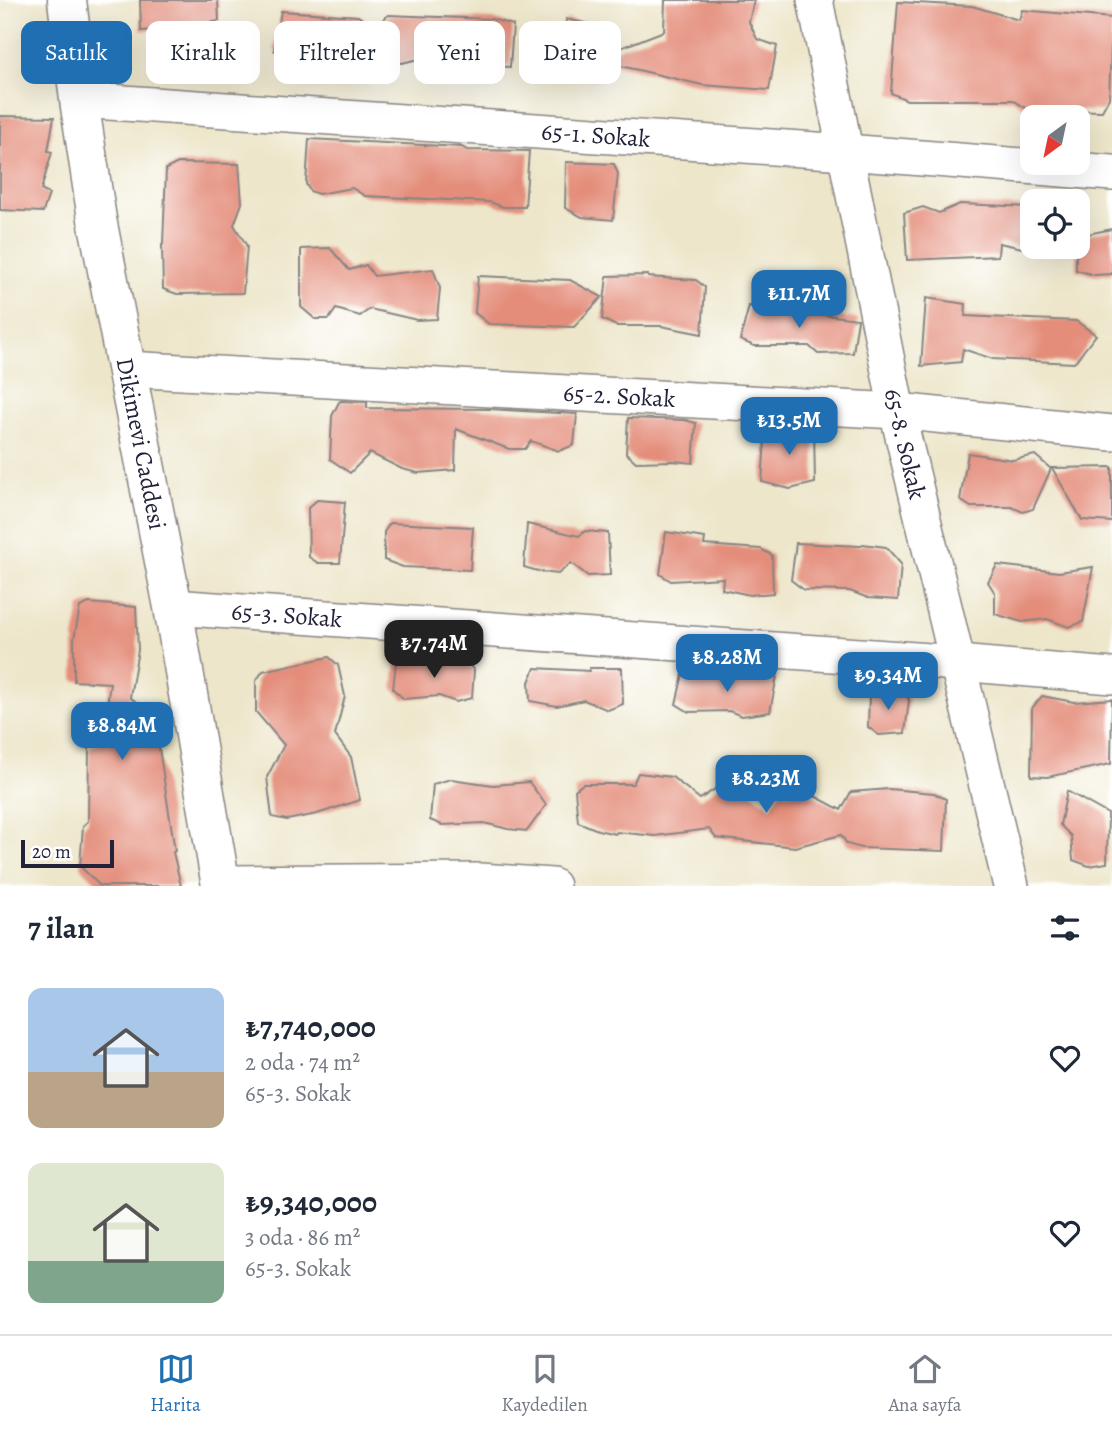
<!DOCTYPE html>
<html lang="tr">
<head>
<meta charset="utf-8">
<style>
  body { margin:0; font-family:Alegreya,serif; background:#f2f2f3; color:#1f2937; height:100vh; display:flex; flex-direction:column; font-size:26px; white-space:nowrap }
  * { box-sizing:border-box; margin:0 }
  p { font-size:23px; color:#747a83 }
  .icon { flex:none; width:38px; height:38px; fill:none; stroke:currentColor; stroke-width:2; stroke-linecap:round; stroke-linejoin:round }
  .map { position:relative; height:886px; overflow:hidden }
  .sheet { display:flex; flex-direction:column; background:#fff; flex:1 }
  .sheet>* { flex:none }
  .guide { position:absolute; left:21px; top:21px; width:700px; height:63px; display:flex; gap:14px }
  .needle { width:46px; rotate:213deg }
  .controls { position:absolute; left:1020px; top:105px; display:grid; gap:14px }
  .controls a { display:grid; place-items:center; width:70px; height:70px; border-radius:14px; background:#fff; box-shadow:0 7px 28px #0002; font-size:35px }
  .scale { position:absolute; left:21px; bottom:18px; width:93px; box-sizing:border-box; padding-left:7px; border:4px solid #22223b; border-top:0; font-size:19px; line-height:24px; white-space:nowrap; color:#22223b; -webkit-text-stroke:5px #fff; paint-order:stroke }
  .price { position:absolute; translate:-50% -60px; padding:0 16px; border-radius:14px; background:#1f6fb2; color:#fff; font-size:23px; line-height:46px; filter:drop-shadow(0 2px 4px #0008) }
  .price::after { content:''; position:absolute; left:50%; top:42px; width:21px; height:16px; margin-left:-10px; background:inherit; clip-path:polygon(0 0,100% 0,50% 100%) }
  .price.current { background:#222; color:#fff }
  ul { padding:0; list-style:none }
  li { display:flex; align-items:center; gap:21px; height:175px; padding:0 28px }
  li span { display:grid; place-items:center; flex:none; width:196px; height:140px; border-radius:14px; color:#555 }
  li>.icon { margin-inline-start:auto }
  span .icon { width:84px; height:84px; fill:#fffc; stroke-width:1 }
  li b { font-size:30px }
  h2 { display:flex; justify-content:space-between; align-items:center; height:84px; padding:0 28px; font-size:30px }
  .chip { padding:0 24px; border-radius:14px; background:#fff; box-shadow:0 7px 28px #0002; font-size:24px; line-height:63px }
  .chip.current { background:#1f6fb2; color:#fff }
  .dock { display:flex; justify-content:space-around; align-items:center; height:98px; border-top:2px solid #e0e1e3; background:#fff; font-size:19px; color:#747a83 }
  .dock a { display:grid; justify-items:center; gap:4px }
  .dock .current { color:#1f6fb2 }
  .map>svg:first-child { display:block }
</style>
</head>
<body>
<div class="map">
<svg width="1112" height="886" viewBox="0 0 1112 886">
  <rect width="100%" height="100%" fill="#fff"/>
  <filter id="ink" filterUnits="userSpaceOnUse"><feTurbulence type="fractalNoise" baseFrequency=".0143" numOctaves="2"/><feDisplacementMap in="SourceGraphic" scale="14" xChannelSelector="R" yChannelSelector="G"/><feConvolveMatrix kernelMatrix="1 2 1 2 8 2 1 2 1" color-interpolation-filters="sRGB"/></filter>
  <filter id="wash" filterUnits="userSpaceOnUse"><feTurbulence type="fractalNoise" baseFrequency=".00686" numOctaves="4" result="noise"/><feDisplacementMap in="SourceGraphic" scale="28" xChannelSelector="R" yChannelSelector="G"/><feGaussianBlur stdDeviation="1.57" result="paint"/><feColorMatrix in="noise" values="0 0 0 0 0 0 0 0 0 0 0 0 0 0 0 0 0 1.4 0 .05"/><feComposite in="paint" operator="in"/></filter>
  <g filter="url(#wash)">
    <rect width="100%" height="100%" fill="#ede6ca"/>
    <g id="blocks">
      <path fill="#e48d7a" d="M140,0H218L219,21L180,29L141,31Z
        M665,0H754L749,22L757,39L777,46L769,90L702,85L604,62L602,80L573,79L562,73L566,19L608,28L605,54L664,31Z
        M898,2L972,6L1019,20L1022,10L1112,18L1109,98L1102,111L1027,109L1013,100H907L891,93Z
        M281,11L358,16L375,27L388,15L492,19L513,25L510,67L442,64L427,57L402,63L368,53L361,63L348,64L332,58L286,59L274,50Z
        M0,116L54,117L48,151L52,152L41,190L49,194L43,212L0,210Z
        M309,139L462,147L467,150L529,151L525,207H503L490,202L365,196L352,188L318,194L310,191L306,184Z
        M566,162L614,164L618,174L613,220L582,217L565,208Z
        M178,163L239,164L242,203L234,225L247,246L243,293L177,294L163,289L162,245L163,244L166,169Z
        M960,204L1032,207V250L999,243L998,256L907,260L904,213L923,207L939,213Z
        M1112,229V274L1094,275L1076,270V247H1078V236Z
        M330,248L349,270L366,265L374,276L433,269L440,288L437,319L417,320L370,309L360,316L336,309L329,319H315L301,307V249Z
        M648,275V277L696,280L705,287L702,334L661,326H616L602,319L607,276Z
        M478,276L570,280L602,297L574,327L489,324L475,313Z
        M926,298L966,304L965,316L1076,321L1096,335L1074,363L993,359L963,349L961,362L921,366Z
        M749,306L792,308V311L858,319L853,353L818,354L809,346H754L740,340Z
        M341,401L367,402V408L489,409L577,414L574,445L559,451L531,441L525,449H509L456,429L455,470L418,473L402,469L370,453L350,473L330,459L332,416L339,402Z
        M628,418L685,420L696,423L693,463L673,461L636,462L626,453Z
        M766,426L814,427L815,483L790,489L762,482Z
        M968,453L1013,460L1035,455L1051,469L1033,509L1023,512L1012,507H971L960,500Z
        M1112,467V522L1082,520L1052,468Z
        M317,500L345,502L340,563H318L309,557L308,508Z
        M390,523L473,527L470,570L403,567L384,560V532Z
        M527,524L579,536L585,531L608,533L610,575L588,576L571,563L558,574L541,572L524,567Z
        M666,532L705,538L704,545L761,549L772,555L773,593L750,595L722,589L723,578L671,581L660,574Z
        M796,543L860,546L863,544L886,547L901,564L898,600L868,598L850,591L804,590L791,580Z
        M997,565L1059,572L1093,567L1083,622L1069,627L1047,619L1022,622L995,614V593L988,582Z
        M89,603L136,607L138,650L130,697L154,716L175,851L173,852L181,886H100L80,866L83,826L88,821L89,748L102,741L110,683L74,681V639L80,607Z
        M329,657L338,665L345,696L335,735L351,757L360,800L317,814L287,820L272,817L267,777L284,745L256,712V681L263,671Z
        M418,658L440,664L445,661L467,662L474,670L472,698L456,702L439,696L404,699L393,689L396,662Z
        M535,668L589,671V668H622L623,704L608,710L584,700L557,706L530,701L529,682Z
        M683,674L736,677L777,676L770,712L742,716L729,711L689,712L676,704Z
        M892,688L905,691L909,700L905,733L879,735L868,727L869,694Z
        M1042,696L1074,702L1112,699L1111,764L1047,777L1031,776L1032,708Z
        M638,773L672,777L700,799L721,785L744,786L771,807L780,792L809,793L841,810L851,792L889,789L934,793L946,799L944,851L861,848L847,844L841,835L795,847L716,838L709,829L655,836L617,832L615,834L598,830L578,822L575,790L583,784H633Z
        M451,779L493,785L529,782L546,805L527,831L508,829L484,823L442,825L430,820L433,784Z
        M1067,791L1108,814L1107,863L1089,866L1073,860L1071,836L1060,825Z"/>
    </g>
  </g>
  <g filter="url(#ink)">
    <use href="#blocks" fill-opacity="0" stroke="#888482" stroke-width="2"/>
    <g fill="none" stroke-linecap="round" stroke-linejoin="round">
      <defs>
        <g id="street">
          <path id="s1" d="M815,0L897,411L1011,886"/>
          <path id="s2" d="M79,100L846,152L1112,173"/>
          <path id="s3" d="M126,369L897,411L1112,433"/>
          <path id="s4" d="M173,607L958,663L1112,676"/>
          <path d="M221,883L480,881L552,886"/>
        </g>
        <g id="secondary">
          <path id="s5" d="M67,0L79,100L97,219L173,607L221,886"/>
        </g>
      </defs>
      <use href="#street" stroke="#888482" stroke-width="38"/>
      <use href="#secondary" stroke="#888482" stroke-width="41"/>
      <use href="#street" stroke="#fff" stroke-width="35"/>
      <use href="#secondary" stroke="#fff" stroke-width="38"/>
    </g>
  </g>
  <g text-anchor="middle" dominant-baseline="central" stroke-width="5" stroke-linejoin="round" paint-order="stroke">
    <g font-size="24" fill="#22223b" stroke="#fff">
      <text stroke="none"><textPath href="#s2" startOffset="518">65-1. Sokak</textPath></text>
      <text stroke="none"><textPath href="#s3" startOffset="494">65-2. Sokak</textPath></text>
      <text stroke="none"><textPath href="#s5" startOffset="450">Dikimevi Caddesi</textPath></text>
      <text stroke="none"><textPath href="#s1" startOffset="453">65-8. Sokak</textPath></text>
      <text stroke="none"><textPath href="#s4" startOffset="114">65-3. Sokak</textPath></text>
    </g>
  </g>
</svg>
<div class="controls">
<a><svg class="needle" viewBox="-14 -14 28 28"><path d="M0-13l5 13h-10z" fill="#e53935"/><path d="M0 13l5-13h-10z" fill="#747a83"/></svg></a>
<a><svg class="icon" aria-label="locate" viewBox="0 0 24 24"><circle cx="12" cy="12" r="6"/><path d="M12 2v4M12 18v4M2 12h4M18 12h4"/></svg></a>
</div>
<div class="scale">20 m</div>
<b class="price" style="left:799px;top:330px">₺11.7M</b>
<b class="price" style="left:789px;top:457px">₺13.5M</b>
<b class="price current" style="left:434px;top:680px">₺7.74M</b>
<b class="price" style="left:727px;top:694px">₺8.28M</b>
<b class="price" style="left:888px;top:712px">₺9.34M</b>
<b class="price" style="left:122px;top:762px">₺8.84M</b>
<b class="price" style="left:766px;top:815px">₺8.23M</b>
<div class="guide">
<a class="chip current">Satılık</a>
<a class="chip">Kiralık</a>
<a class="chip">Filtreler</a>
<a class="chip">Yeni</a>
<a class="chip">Daire</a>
</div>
</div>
<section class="sheet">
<h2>7 ilan<svg class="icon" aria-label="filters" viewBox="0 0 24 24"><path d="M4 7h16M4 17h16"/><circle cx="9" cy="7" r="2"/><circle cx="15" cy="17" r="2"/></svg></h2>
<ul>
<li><span style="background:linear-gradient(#a9c7e8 60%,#b9a48a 0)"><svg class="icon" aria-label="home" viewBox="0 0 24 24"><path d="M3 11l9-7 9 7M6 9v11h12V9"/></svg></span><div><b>₺7,740,000</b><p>2 oda · 74 m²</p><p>65-3. Sokak</p></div><svg class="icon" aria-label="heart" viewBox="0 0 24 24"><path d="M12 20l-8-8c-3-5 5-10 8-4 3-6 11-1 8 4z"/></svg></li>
<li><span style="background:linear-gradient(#dfe7d0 70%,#7fa58c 0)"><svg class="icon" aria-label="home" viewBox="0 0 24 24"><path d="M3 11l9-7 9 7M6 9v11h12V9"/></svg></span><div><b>₺9,340,000</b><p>3 oda · 86 m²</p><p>65-3. Sokak</p></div><svg class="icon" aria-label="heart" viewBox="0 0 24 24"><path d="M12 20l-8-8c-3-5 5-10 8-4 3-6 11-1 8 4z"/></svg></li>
</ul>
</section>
<nav class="dock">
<a class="current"><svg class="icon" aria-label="map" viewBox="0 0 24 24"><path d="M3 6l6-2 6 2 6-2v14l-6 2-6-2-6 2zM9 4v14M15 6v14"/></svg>Harita</a>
<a><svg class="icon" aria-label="saved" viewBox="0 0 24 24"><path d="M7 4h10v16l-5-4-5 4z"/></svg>Kaydedilen</a>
<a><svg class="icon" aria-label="home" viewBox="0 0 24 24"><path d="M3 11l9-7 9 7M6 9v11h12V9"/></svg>Ana sayfa</a>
</nav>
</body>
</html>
